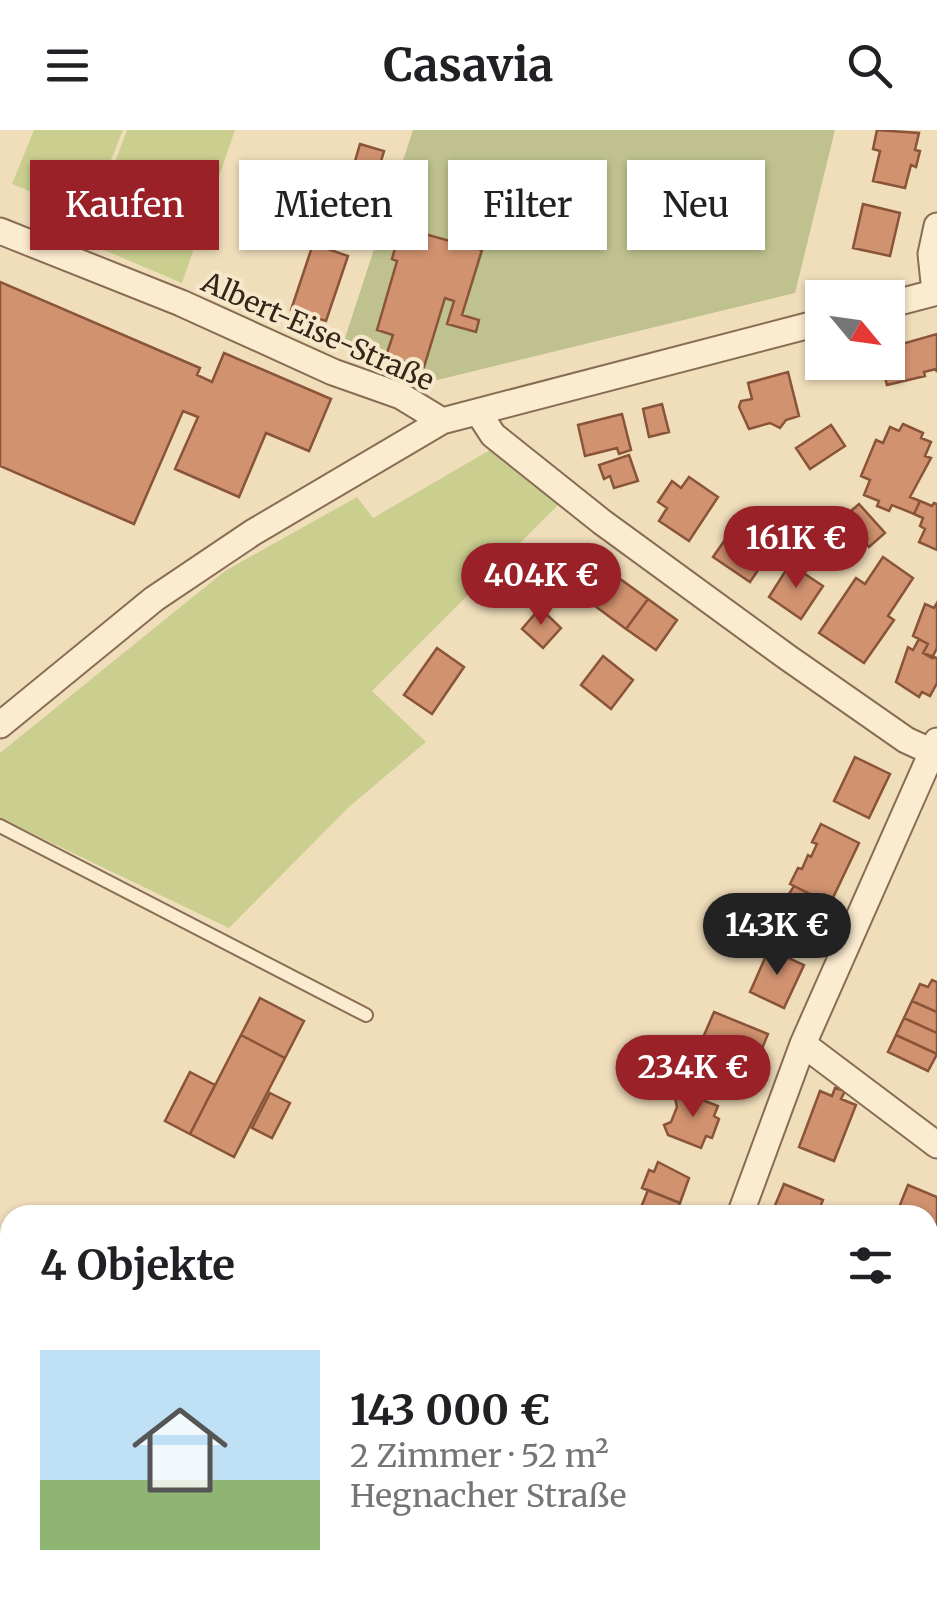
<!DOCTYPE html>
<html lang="de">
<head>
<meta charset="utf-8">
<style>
  body { margin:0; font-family:Merriweather,serif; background:#f6f6f6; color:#202124; height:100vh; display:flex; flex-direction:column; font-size:38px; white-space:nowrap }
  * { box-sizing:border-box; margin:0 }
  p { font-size:32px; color:#757577 }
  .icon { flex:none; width:55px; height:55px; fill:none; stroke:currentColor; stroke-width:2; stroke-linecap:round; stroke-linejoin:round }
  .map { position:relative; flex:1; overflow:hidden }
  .side { position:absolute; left:0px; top:1075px; width:938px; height:392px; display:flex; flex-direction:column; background:#fff; border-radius:30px 30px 0 0; box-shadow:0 2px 8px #0004 }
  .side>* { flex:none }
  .guide { position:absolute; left:30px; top:30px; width:878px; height:90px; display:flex; gap:20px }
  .needle { width:65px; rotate:119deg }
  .buttons { position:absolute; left:805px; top:150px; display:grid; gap:20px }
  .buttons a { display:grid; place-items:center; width:100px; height:100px; border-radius:0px; background:#fff; box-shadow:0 2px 8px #0004; font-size:50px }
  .price { position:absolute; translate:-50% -85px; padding:0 22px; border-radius:35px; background:#9b2128; color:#fff; font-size:32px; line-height:65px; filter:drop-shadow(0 2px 5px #0008) }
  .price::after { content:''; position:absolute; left:50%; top:60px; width:30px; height:22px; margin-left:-15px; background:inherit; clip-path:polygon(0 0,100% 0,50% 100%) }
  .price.active { background:#222; color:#fff }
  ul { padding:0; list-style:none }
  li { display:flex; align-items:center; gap:30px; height:250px; padding:0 40px }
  li span { display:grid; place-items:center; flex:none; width:280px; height:200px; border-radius:0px; color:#555 }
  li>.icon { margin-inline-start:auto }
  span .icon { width:120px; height:120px; fill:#fffc; stroke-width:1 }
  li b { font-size:42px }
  h2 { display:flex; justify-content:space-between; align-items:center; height:120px; padding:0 40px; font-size:42px }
  .tag { padding:0 35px; border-radius:0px; background:#fff; box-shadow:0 2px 8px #0004; font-size:35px; line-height:90px }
  .tag.active { background:#9b2128; color:#fff }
  header { display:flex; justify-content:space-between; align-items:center; height:130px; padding:0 40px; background:#fff; font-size:45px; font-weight:700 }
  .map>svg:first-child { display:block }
</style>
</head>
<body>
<header><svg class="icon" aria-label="menu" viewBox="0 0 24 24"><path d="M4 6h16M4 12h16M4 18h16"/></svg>Casavia<svg class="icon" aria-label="search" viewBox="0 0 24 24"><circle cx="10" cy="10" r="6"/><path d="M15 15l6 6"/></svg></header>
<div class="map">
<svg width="937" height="1467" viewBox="0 0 937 1467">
  <rect width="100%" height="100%" fill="#f0debb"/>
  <path fill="#cace8f" d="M34,0H123L89,85L12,54Z
    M127,0H235L182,153L85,112Z
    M490,320L559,374L372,561L426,612L350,676L229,798L0,688V623L225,441L357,367L373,388Z"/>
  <path fill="#bfc28f" d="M413,0H835L795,163L433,251L343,214Z"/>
  <path fill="#d1926f" stroke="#895439" stroke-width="2.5" d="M877,0L919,3L915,20L920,21L916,37L911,35L905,58L873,51L880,21L873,19Z
    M360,14L384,21L370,69L346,62Z
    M317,71L366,85L358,110L310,96Z
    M863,74L900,83L890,126L853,118Z
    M399,104L423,111L425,104L482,120L462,185L479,190L476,202L447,194L454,171L445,168L424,237L386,226L393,205L377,200L397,131L392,129Z
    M313,114L348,126L326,191L291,180Z
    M0,152L200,238L197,245L212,252L224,223L331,269L309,321L266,303L239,367L175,339L198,287L183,281L134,394L0,336Z
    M937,204V242L936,239L924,242L925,246L887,255L882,237L868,240L865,232H888V218Z
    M788,242L799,286L786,290L780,298L770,293L749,299L739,277L741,271L752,269L748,253Z
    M662,274L669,302L649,307L643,279Z
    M622,284L631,320L619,324L617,318L585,326L578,295Z
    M903,294L923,303L921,308L931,312L925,326L931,328L910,367L920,371L914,384L892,375L889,381L877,376L879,371L864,365L870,350L861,346L876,310L883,313L890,297L899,301Z
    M831,295L845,316L810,339L796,318Z
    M629,325L638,351L614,358L610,346L604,349L599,335Z
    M689,347L718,367L689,411L659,391L667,378L658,372L672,351L681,358Z
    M920,371L932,376L934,373L937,374V420L919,412L925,399L920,396L923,388L914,384Z
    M859,374L885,403L869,417L863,410L848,424L821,393L836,380L843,388Z
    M746,396L775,415L750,452L713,427L727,407L735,412Z
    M883,427L913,448L888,486L894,490L864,533L819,503L856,448L865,454Z
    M790,434L823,456L801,489L769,467Z
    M616,446L648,469L626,499L595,476Z
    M648,469L677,490L656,520L626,499Z
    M937,473V518L932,528L923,523L928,514L913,506L925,474L934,478Z
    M540,478L561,498L543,518L522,499Z
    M919,509L928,514L923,523L937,528V553L930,566L922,562L919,567L896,552L908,517L913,520Z
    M437,518L464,537L432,584L404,565Z
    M603,526L633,550L611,579L581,555Z
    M855,627L890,644L869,688L834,671Z
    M821,694L859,713L830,774L790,754L798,738L802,739L808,725L811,727L817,714L812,712Z
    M794,756L830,774L815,803L776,784Z
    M769,819L804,835L784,878L750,862Z
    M932,850L937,852V882L912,871L920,854L928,857Z
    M260,868L304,891L285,928L241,905Z
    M912,871L937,882V903L904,888Z
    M714,882L768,904L757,931L739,923L732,941L699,928L706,911L702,910Z
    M904,888L937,903V924L896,905Z
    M241,905L285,928L234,1027L190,1004Z
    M896,905L937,924L928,941L888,922Z
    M190,942L215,955L190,1004L165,991Z
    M835,958L845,961L841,969L856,975L834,1031L799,1017L820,961L832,966Z
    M270,963L290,973L272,1008L252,998Z
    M684,963L718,976L714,986L719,989L712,1008L706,1006L701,1018L668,1005L664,995L671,992L677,977L675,968Z
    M658,1032L689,1048L680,1073L642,1058L649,1040L654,1042Z
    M784,1054L823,1070L817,1085H771Z
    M908,1055L937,1067V1092L928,1115V1085H890H896Z
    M648,1060L680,1073L675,1085H638Z
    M937,1332V1386L936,1387L928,1383V1348Z
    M928,1383L937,1387V1432L932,1430L928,1439Z
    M654,1458H699L695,1467H649Z
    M739,1458H785L780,1467H740L735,1465Z
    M873,1458H909L915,1460L912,1467H872Z"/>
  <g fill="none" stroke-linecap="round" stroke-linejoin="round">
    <defs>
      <path id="service" d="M0,696L366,885"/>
      <path id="minor" d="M0,101L181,173L333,242L401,266L442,291
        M935,162L931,124L937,96
        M888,175L937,162
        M478,282L493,305L602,392L787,527L906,610L932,622
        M0,595L154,469L252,403L442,291L822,192
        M803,914L937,1015
        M740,1085L803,914L937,611
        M928,1184L937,1162
        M520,1458L541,1467
        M599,1467L603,1458
        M806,1467L810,1458"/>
    </defs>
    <use href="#service" stroke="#886d54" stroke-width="16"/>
    <use href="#minor" stroke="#886d54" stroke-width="29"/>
    <use href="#service" stroke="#fbebcf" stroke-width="12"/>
    <use href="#minor" stroke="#fbebcf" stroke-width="25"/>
  </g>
  <g text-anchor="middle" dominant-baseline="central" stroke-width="8" stroke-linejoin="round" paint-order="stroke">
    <g font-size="28" fill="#36261a" stroke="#f7e8cb">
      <text transform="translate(318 201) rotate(24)">Albert-Eise-Straße</text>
    </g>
  </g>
</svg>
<div class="buttons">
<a><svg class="needle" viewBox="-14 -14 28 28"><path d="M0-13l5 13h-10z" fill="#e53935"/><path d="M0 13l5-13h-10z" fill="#757577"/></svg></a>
</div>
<b class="price" style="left:796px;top:461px">161K €</b>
<b class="price" style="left:541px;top:498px">404K €</b>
<b class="price active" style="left:777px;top:848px">143K €</b>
<b class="price" style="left:693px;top:990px">234K €</b>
<div class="guide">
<a class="tag active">Kaufen</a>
<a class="tag">Mieten</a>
<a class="tag">Filter</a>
<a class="tag">Neu</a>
</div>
<section class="side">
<h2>4 Objekte<svg class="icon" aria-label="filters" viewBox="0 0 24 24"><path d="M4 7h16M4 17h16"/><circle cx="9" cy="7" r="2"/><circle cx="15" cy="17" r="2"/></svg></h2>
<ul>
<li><span style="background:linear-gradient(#bfe0f5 65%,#8fb573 0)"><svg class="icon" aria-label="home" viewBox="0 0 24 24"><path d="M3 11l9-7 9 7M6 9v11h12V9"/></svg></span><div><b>143 000 €</b><p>2 Zimmer · 52 m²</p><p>Hegnacher Straße</p></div></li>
</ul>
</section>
</div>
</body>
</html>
